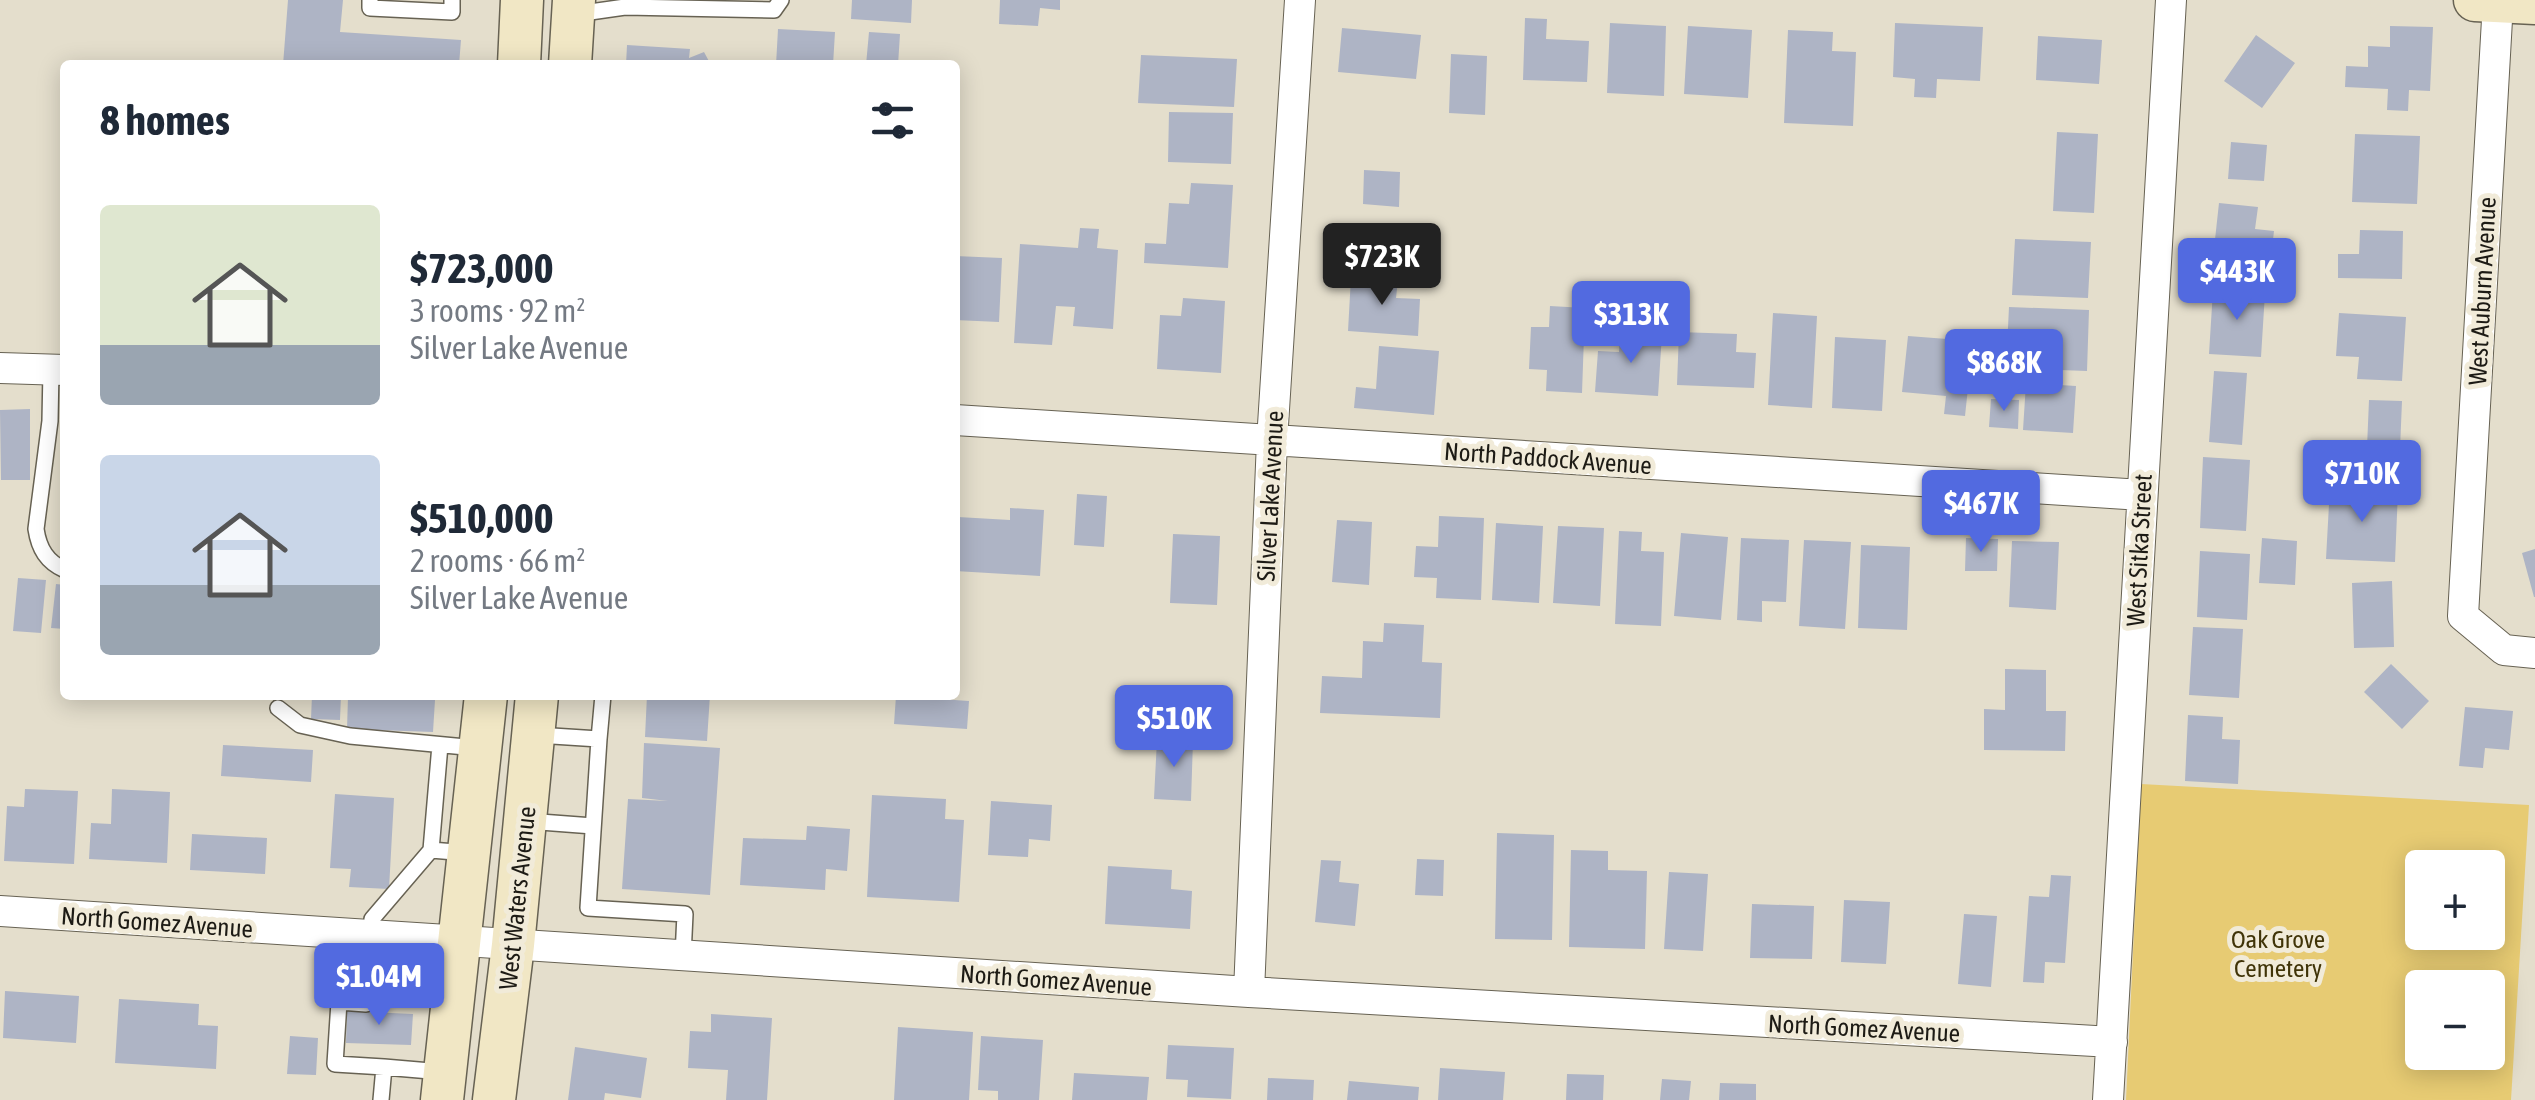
<!DOCTYPE html>
<html lang="en">
<head>
<meta charset="utf-8">
<style>
  body { margin:0; font-family:"Asap Condensed",sans-serif; background:#f2f2f3; color:#1f2937; height:100vh; display:flex; flex-direction:column; font-size:38px; white-space:nowrap }
  * { box-sizing:border-box; margin:0 }
  p { font-size:32px; color:#747a83 }
  .icon { flex:none; width:55px; height:55px; fill:none; stroke:currentColor; stroke-width:2; stroke-linecap:round; stroke-linejoin:round }
  .map { position:relative; flex:1; overflow:hidden }
  .side { position:absolute; left:60px; top:60px; width:900px; height:640px; display:flex; flex-direction:column; background:#fff; border-radius:10px; box-shadow:0 5px 25px #0003 }
  .side>* { flex:none }
  .buttons { position:absolute; left:2405px; top:850px; display:grid; gap:20px }
  .buttons a { display:grid; place-items:center; width:100px; height:100px; border-radius:10px; background:#fff; box-shadow:0 5px 25px #0003; font-size:50px }
  .price { position:absolute; translate:-50% -85px; padding:0 22px; border-radius:10px; background:#526ae0; color:#fff; font-size:32px; line-height:65px; filter:drop-shadow(0 2px 5px #0008) }
  .price::after { content:''; position:absolute; left:50%; top:60px; width:30px; height:22px; margin-left:-15px; background:inherit; clip-path:polygon(0 0,100% 0,50% 100%) }
  .price.active { background:#222; color:#fff }
  ul { padding:0; list-style:none }
  li { display:flex; align-items:center; gap:30px; height:250px; padding:0 40px }
  li span { display:grid; place-items:center; flex:none; width:280px; height:200px; border-radius:10px; color:#555 }
  li>.icon { margin-inline-start:auto }
  span .icon { width:120px; height:120px; fill:#fffc; stroke-width:1 }
  li b { font-size:42px }
  h2 { display:flex; justify-content:space-between; align-items:center; height:120px; padding:0 40px; font-size:42px }
  .map>svg:first-child { display:block }
</style>
</head>
<body>
<div class="map">
<svg width="2535" height="1100" viewBox="0 0 2535 1100">
  <rect width="100%" height="100%" fill="#e4decc"/>
  <path fill="#e7cb73" fill-rule="evenodd" d="M2141,784L2529,805L2511,1100H2126ZM2422,868H2488V932H2422ZM2422,988H2488V1052H2422Z"/>
  <path fill="#aeb4c5" d="M288,0H343L340,32L461,40L459,65H283Z
    M852,0H912L911,23L851,19Z
    M1000,0H1060V10L1040,8L1038,26L999,24Z
    M1525,18L1547,19L1546,39L1589,41L1587,82L1523,80Z
    M1610,23L1666,26L1664,96L1607,93Z
    M1895,23L1983,27L1980,81L1937,79L1936,98L1914,97L1915,79L1893,77Z
    M1688,26L1752,30L1748,98L1684,94Z
    M2390,26L2433,27L2430,91L2409,90L2408,111L2387,110L2388,89L2345,87L2346,66L2368,67V46L2390,47Z
    M1342,28L1421,35L1416,79L1338,72Z
    M778,29L835,32L833,65H776Z
    M1788,30L1833,32L1832,51L1856,52L1853,126L1784,123Z
    M869,32L900,34L898,65H866Z
    M2256,35L2295,63L2262,108L2224,81Z
    M2038,36L2102,40L2099,84L2036,80Z
    M627,45L690,49L689,58L704,52L711,65H626Z
    M1451,54L1487,56L1485,115L1449,113Z
    M1141,55L1237,59L1234,107L1138,103Z
    M1169,112L1233,113L1231,164L1168,162Z
    M2057,132L2098,134L2094,213L2053,211Z
    M2355,134L2420,136L2417,204L2352,202Z
    M2231,142L2267,145L2264,181L2228,179Z
    M1364,170L1400,172L1399,207L1363,204Z
    M1191,183L1233,185L1228,268L1144,263L1145,243L1166,244L1169,203L1189,204Z
    M2219,203L2258,207L2255,229L2274,231L2269,274L2212,267Z
    M1080,228L1099,229L1097,248L1118,250L1113,329L1073,326L1075,307L1056,306L1052,345L1014,343L1020,244L1078,248Z
    M2360,230L2403,231L2402,279L2338,278V254H2359Z
    M2015,239L2091,242L2088,298L2012,295Z
    M955,256L1002,258L999,322L955,320Z
    M1351,277L1398,280L1396,298L1420,299L1418,336L1348,331Z
    M2213,290L2265,293L2261,357L2209,354Z
    M1183,298L1225,301L1221,373L1157,369L1160,315L1181,316Z
    M1550,306L1585,308L1582,393L1546,391L1547,370L1529,369L1531,327H1549Z
    M2009,307L2089,310L2087,371L2006,368Z
    M1773,313L1817,316L1812,408L1768,405Z
    M2339,313L2406,317L2402,381L2357,379L2359,357L2336,356Z
    M1620,332L1662,334L1658,396L1595,392L1598,351L1619,352Z
    M1679,332L1737,334L1736,352L1756,353L1754,388L1677,385Z
    M1908,336L1973,341L1965,416L1944,414L1946,396L1902,392Z
    M1835,337L1886,340L1882,411L1832,408Z
    M1379,346L1439,351L1434,415L1354,408L1356,387L1376,389Z
    M2214,371L2247,373L2242,445L2209,442Z
    M2026,383L2076,386L2073,433L2023,430Z
    M1991,399L2019,400L2018,429L1989,427Z
    M2369,400L2402,401L2399,473L2366,471Z
    M30,409V480H1L0,410Z
    M2203,457L2250,460L2246,531L2200,528Z
    M2330,486L2398,491L2395,562L2326,559Z
    M1077,494L1107,496L1104,547L1074,545Z
    M1010,508L1044,510L1040,576L955,571L958,517L1010,520Z
    M1439,516L1484,518L1481,600L1436,598L1437,578L1414,577L1416,546L1438,547Z
    M1337,520L1372,522L1369,585L1332,582Z
    M1496,523L1543,526L1539,603L1492,600Z
    M1558,526L1604,528L1600,606L1553,603Z
    M1619,531L1642,532L1641,551L1664,552L1661,626L1615,624Z
    M1681,533L1728,537L1721,620L1674,616Z
    M1173,534L1220,536L1217,605L1170,603Z
    M1741,538L1789,540L1786,602L1762,601V622L1737,620Z
    M1966,538L1998,539L1997,571H1965Z
    M2262,538L2297,541L2295,585L2259,583Z
    M1804,540L1851,542L1845,629L1799,626Z
    M2012,541L2059,542L2056,610L2009,607Z
    M1861,545L1910,547L1907,630L1858,628Z
    M2535,549V597H2534L2522,553Z
    M2200,551L2250,554L2247,620L2197,617Z
    M18,578L46,580L41,633L13,631Z
    M2392,581L2394,647L2354,648L2352,583Z
    M56,584L65,585V629L51,628Z
    M1384,623L1424,625L1422,662L1442,663L1440,718L1320,713L1322,676L1362,678L1363,641L1383,642Z
    M2193,627L2243,629L2239,698L2189,695Z
    M2391,664L2429,701L2402,729L2364,692Z
    M2005,669L2046,670V711H2066L2065,751L1984,750V709L2005,710Z
    M312,695H341L340,720L311,719Z
    M647,695H710L707,741L645,737Z
    M896,696L969,701L967,729L894,724Z
    M348,697L435,700L433,732L347,729Z
    M2465,707L2513,711L2509,750L2485,748L2483,768L2459,766Z
    M2188,715L2223,717L2222,739L2240,740L2238,784L2185,781Z
    M1157,739L1193,741L1191,801L1154,799Z
    M644,743L720,748L710,895L622,889L628,799L668,801L642,798Z
    M223,745L313,750L311,782L221,776Z
    M25,789L78,791L74,864L4,861L7,806L24,807Z
    M112,789L170,792L167,863L89,859L91,823L111,824Z
    M335,794L394,798L389,889L349,887L351,869L330,868Z
    M872,795L946,799L945,819L964,820L959,902L867,897Z
    M991,801L1052,805L1050,841L1029,839L1028,857L988,855Z
    M807,826L850,829L847,871L826,869L825,890L740,885L743,838L806,840Z
    M1497,833L1554,835L1552,940L1495,939Z
    M192,834L267,838L265,874L190,870Z
    M1571,850L1608,851V870L1647,871L1645,949L1569,947Z
    M1417,859L1444,860L1443,896L1415,895Z
    M1321,860L1341,861L1339,882L1359,884L1355,926L1315,922Z
    M1108,866L1172,870L1171,889L1192,891L1190,929L1105,924Z
    M1669,872L1708,874L1703,951L1664,949Z
    M2051,875L2071,876L2065,963L2045,962L2044,983L2023,982L2029,896L2049,897Z
    M1844,900L1890,902L1886,964L1841,962Z
    M1752,904L1814,906L1812,959L1750,958Z
    M1964,914L1997,916L1991,987L1958,984Z
    M5,991L79,996L76,1043L3,1038Z
    M119,999L199,1004L198,1025L218,1026L216,1069L115,1063Z
    M347,1011L413,1014L411,1045L346,1043Z
    M711,1014L772,1018L767,1100H726L728,1070L688,1068L690,1031L711,1032Z
    M898,1027L973,1032L969,1100H894Z
    M290,1036L318,1038L316,1075L287,1074Z
    M981,1036L1043,1040L1039,1100H998V1091L978,1090Z
    M1168,1045L1234,1048L1231,1099L1187,1097L1188,1080L1166,1079Z
    M575,1047L647,1058L641,1098L605,1093L604,1100H568Z
    M1440,1068L1505,1072L1503,1100H1438Z
    M1074,1073L1149,1077L1147,1100H1072Z
    M1567,1074L1604,1075L1603,1100H1566Z
    M1268,1078L1314,1080L1313,1100H1267Z
    M1662,1079L1691,1081L1689,1100H1660Z
    M1349,1081L1419,1087L1418,1100H1347Z
    M1720,1083L1756,1084V1100H1719Z"/>
  <g fill="none" stroke-linecap="round" stroke-linejoin="round">
    <defs>
      <path id="lane" d="M370,0V8L452,12V0
        M576,14L625,7L774,10L781,0
        M51,370L50,421L36,529C39,549 47,562 65,570
        M278,708L300,725L350,736L476,748
        M537,735L599,739L588,908L685,914L683,956
        M599,739L603,695
        M440,745L431,850L467,853
        M527,821L593,826
        M384,1067L335,1064L339,1002L366,1004L372,919L431,850
        M381,1100L384,1067L442,1072"/>
      <path id="street" d="M2498,2L2463,616L2504,650L2535,653
        M0,368L65,370
        M955,420L2142,495
        M0,911L1249,992L2112,1042
        M1249,992L1272,441L1300,0
        M2108,1100L2171,0"/>
      <path id="secondary" d="M2475,0L2535,3
        M519,65L522,0
        M570,65L574,0
        M442,1100L486,695
        M494,1100L513,945L537,695"/>
    </defs>
    <use href="#lane" stroke="#676253" stroke-width="18"/>
    <use href="#street" stroke="#676253" stroke-width="32"/>
    <use href="#secondary" stroke="#676253" stroke-width="45"/>
    <use href="#lane" stroke="#fff" stroke-width="15"/>
    <use href="#street" stroke="#fff" stroke-width="30"/>
    <use href="#secondary" stroke="#f1e7c5" stroke-width="42"/>
  </g>
  <g text-anchor="middle" dominant-baseline="central" stroke-width="10" stroke-linejoin="round" paint-order="stroke">
    <g font-size="25" fill="#1d1b15" stroke="#f1ebd9">
      <text transform="translate(2482 291) rotate(-87)">West Auburn Avenue</text>
      <text transform="translate(1548 458) rotate(4)">North Paddock Avenue</text>
      <text transform="translate(1270 496) rotate(-87)">Silver Lake Avenue</text>
      <text transform="translate(2139 550) rotate(-87)">West Sitka Street</text>
      <text transform="translate(517 898) rotate(-84)">West Waters Avenue</text>
      <text transform="translate(157 922) rotate(4)">North Gomez Avenue</text>
      <text transform="translate(1056 980) rotate(4)">North Gomez Avenue</text>
      <text transform="translate(1864 1028) rotate(3)">North Gomez Avenue</text>
    </g>
    <g font-size="25" fill="#403408" stroke="#f1ebd9">
      <text x="2278" y="939">Oak Grove<tspan x="2278" dy="29">Cemetery</tspan></text>
    </g>
  </g>
</svg>
<div class="buttons">
<a>+</a>
<a>−</a>
</div>
<b class="price active" style="left:1382px;top:308px">$723K</b>
<b class="price" style="left:2237px;top:323px">$443K</b>
<b class="price" style="left:1631px;top:366px">$313K</b>
<b class="price" style="left:2004px;top:414px">$868K</b>
<b class="price" style="left:2362px;top:525px">$710K</b>
<b class="price" style="left:1981px;top:555px">$467K</b>
<b class="price" style="left:1174px;top:770px">$510K</b>
<b class="price" style="left:379px;top:1028px">$1.04M</b>
<section class="side">
<h2>8 homes<svg class="icon" aria-label="filters" viewBox="0 0 24 24"><path d="M4 7h16M4 17h16"/><circle cx="9" cy="7" r="2"/><circle cx="15" cy="17" r="2"/></svg></h2>
<ul>
<li><span style="background:linear-gradient(#dfe7d0 70%,#9aa5b1 0)"><svg class="icon" aria-label="home" viewBox="0 0 24 24"><path d="M3 11l9-7 9 7M6 9v11h12V9"/></svg></span><div><b>$723,000</b><p>3 rooms · 92 m²</p><p>Silver Lake Avenue</p></div></li>
<li><span style="background:linear-gradient(#c9d6e8 65%,#9aa5b1 0)"><svg class="icon" aria-label="home" viewBox="0 0 24 24"><path d="M3 11l9-7 9 7M6 9v11h12V9"/></svg></span><div><b>$510,000</b><p>2 rooms · 66 m²</p><p>Silver Lake Avenue</p></div></li>
</ul>
</section>
</div>
</body>
</html>
